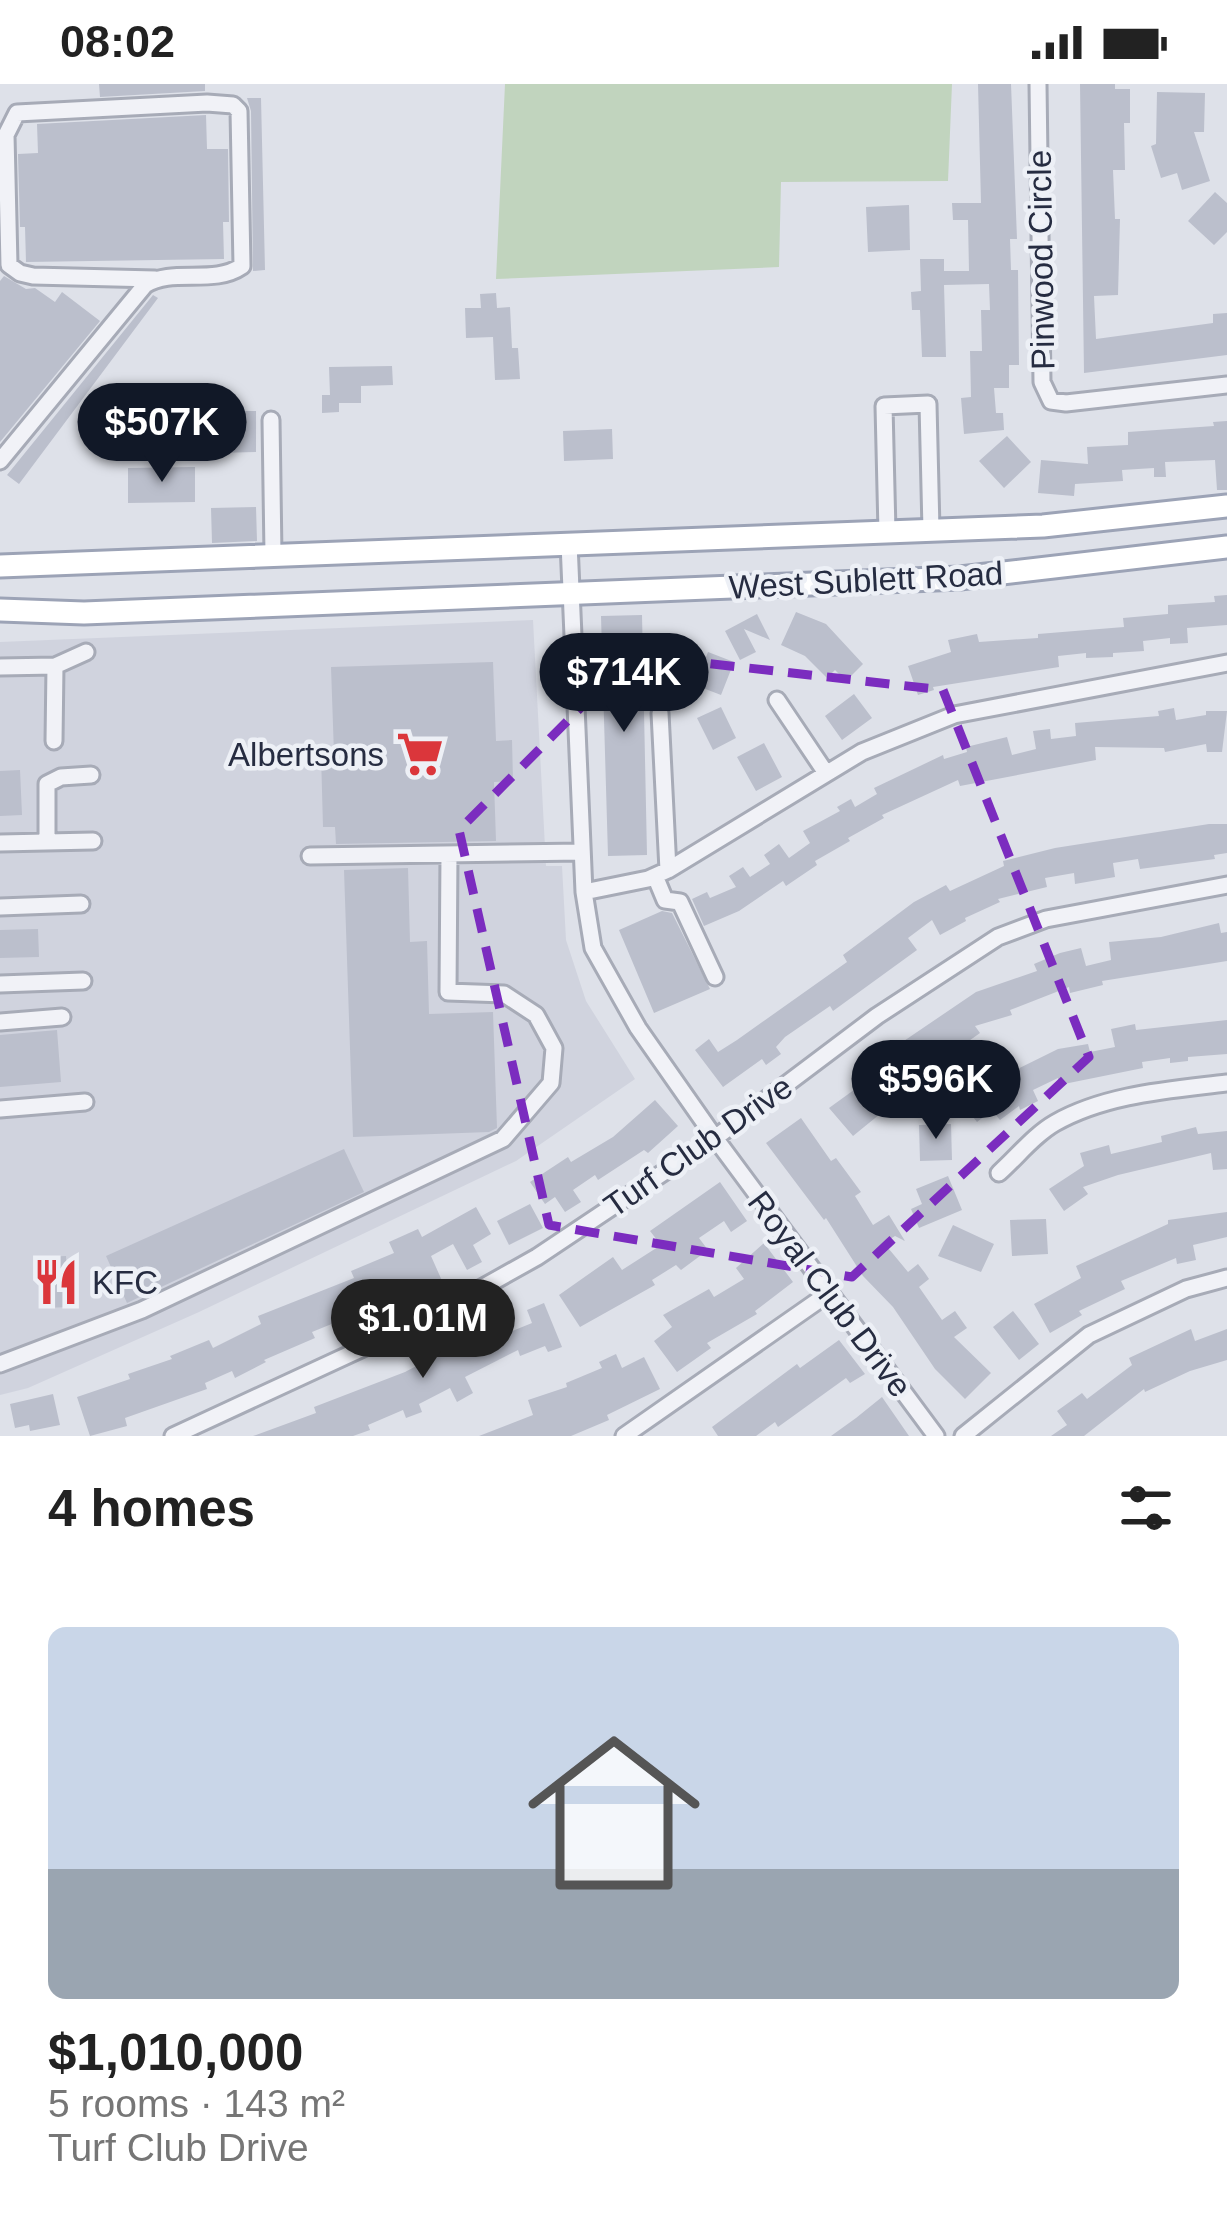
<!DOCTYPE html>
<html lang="en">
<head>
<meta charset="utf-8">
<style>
  body { margin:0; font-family:Arial,sans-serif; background:#f6f6f6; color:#222; height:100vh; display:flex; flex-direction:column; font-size:45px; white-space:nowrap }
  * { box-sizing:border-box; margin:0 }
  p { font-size:39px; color:#767676 }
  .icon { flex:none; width:66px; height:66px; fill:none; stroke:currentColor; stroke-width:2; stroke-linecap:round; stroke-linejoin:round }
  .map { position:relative; height:1352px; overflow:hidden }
  .drawer { display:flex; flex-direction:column; background:#fff; flex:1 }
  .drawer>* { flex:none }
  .price { position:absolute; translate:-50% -102px; padding:0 27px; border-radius:42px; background:#111827; color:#fff; font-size:39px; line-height:78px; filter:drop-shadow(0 3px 6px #0008) }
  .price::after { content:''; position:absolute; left:50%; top:72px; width:36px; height:27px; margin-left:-18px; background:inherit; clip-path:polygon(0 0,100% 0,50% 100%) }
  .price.active { background:#222; color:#fff }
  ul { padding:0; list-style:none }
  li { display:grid; align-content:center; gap:24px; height:636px; padding:0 48px }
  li+li { border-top:3px solid #e0e0e0 }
  li span { display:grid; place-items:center; height:372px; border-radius:18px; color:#555 }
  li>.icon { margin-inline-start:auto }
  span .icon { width:216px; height:216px; fill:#fffc; stroke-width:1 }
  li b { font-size:51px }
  h2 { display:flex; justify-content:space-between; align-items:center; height:144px; padding:0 48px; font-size:51px }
  .status { display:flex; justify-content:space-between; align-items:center; height:84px; padding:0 60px; background:#fff; direction:ltr }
  .status svg { height:33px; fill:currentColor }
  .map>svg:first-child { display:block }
</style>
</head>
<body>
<div class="status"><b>08:02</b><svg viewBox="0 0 49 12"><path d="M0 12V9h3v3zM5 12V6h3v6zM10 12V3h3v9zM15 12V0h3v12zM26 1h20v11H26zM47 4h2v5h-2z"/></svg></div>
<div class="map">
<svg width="1227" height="1352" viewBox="0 0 1227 1352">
  <rect width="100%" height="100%" fill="#dee1e9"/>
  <path fill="#d0d3de" d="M533,536L546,782H562L566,856L586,917L635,995L516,1077L199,1228L28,1304L0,1311V558Z"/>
  <path fill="#c1d4be" d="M505,0H952L948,97L781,98L779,183L496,195Z"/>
  <path fill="#bbbfcc" d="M99,0H205V7L100,13Z
    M978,0H1011L1017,155H1010L1011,186H1018L1019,281H1009V304H994L996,329H1003L1004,346L964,350L961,314L971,313L970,267H982L981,226H990L989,200L944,201L946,273H922L920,226H912L911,208L921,207L920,175H944V187H969L968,136H953L952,119H981Z
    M1080,0H1115V5H1130V39H1124L1125,86H1113L1115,135H1120L1118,211L1094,212L1096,255L1213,239V230L1227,229V271L1084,289Z
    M1157,8L1205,9L1204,48H1194L1210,97L1182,106L1177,89L1161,94L1151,62L1156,60Z
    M247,14H261L265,186L253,187L251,27Z
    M206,31L207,65H228L229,138H223L224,175L26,178L25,143H20L18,70L38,69L37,40Z
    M1215,108L1227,119V148L1214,161L1188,137Z
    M909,121L910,166L868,168L866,123Z
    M4,192L26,205L35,204L55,218L62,208L100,237L0,358V197Z
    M496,209L497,224L510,223L512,264H518L520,295L495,296L493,253L466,254L465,224H481L480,210Z
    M153,211L158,214L19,400L7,391Z
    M392,282L393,301L361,302V319H339V328L322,329V311H330L329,283Z
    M237,327H256V368L215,369L214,346L237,345Z
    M1227,337V406H1217L1215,376L1165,378L1166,393H1154V384L1122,386L1123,397L1075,400L1074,412L1038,409L1041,376L1088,380L1087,363L1128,361V348L1214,342L1213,338Z
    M612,345L613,375L564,377L563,347Z
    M1007,352L1031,378L1004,404L979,377Z
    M195,383V418L128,419V384Z
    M256,423L257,457L212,459L211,424Z
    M1227,511V541L1187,544L1188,559L1170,560V554L1143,557L1144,567L1113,569V573L1086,574V569L1058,572L1059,583L933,603L934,606L918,611L908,582L951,568L948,556L977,550L979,558L1038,554V550L1124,543L1123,534L1168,530V521L1215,518L1214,512Z
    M796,528L826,540L863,580L846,597L835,586L827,594L805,572L781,561Z
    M757,530L770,556L744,545L756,568L740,576L725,547Z
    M642,531L647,771L608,772L601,532Z
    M708,568L734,578L721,611L695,601Z
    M493,578L496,657L512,656L513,697L494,698L496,757L336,760L335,743H323L321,670H334L331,583Z
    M854,610L872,634L842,656L825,632Z
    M721,623L736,654L713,666L697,634Z
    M1174,624L1176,636L1206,631V627H1227L1222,668H1207L1206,660L1165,668L1164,664L1095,663L1096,676L960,702L958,696L882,731L884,734L848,754L850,757L815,777L817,781L786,802L783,797L739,827L704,842L692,815L707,808L710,814L736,803L729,792L743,783L750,793L770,780L764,771L779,760L789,774L810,759L803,747L840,727L837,723L851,715L855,723L877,710L874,704L943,671L944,675L967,668L966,663L1007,653L1012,671L1036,665L1033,647L1050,645L1051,655L1076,652L1075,639L1159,632L1158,627Z
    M764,659L782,693L756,707L737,673Z
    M20,686L22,731L0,732V687Z
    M1209,740H1227V769L1214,771L1215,775L1140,785L1138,775L1113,779L1115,793L1075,800L1074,789L1045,794L1047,803L998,815L1000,818L965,834L966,837L940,851L932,836L908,854L917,866L833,927L830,922L785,953L776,963L781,970L766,981L762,975L723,1003L695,966L709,955L718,968L737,956L847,878L843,871L914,818L946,801L950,807L1004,782L1003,777L1055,764Z
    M408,784L410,858L427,857L429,930L493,928L497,1044L489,1048L353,1053L344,786Z
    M662,827L672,829L710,905L654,929L619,846Z
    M1219,839L1221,849L1227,848V877L1102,897L1103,901L1070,909L1069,903L1010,926L1012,931L975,942L980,949L945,974L948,977L916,997L914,993L878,1027L880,1030L853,1052L829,1024L858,1003L895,963L976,908L1037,887L1034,880L1060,869L1081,864L1086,882L1111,876L1109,858L1161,853Z
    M38,845L39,873L0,874V846Z
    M1227,936V970L1188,973V977L1170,979V974L1142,978L1143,984L1059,1001L1058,994L1033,1006L1038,1017L1020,1026L1019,1022L1000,1036L992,1026L977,1038L958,1014L986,992L991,998L1058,965L1088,960L1090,968L1115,963L1111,945L1135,940L1136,946Z
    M57,946L61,998L0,1003V951Z
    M655,1016L678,1042L648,1069L644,1066L598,1096L595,1091L573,1106L581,1118L565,1128L555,1113L545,1120L530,1098L568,1073L571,1078L613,1053Z
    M801,1034L831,1077L836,1074L861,1108L855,1112L873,1141L889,1131L905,1157L895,1152L884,1159L908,1188L918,1180L925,1189L929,1195L919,1203L942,1236L955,1227L967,1244L954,1253L991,1289L965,1315L935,1285L893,1223L863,1192L826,1134L824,1136L766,1059Z
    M951,1040L952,1076L920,1077L919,1041Z
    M1196,1043L1198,1050L1227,1047V1085L1213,1086L1211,1069L1118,1091L1083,1103L1088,1110L1064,1127L1049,1105L1084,1082L1080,1069L1109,1061L1111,1070L1162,1058L1161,1052Z
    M344,1065L364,1108L127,1219L106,1172Z
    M948,1092L962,1126L919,1144L911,1125L922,1120L916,1105Z
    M720,1098L747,1137L731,1148L724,1137L699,1154L708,1166L681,1186L676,1181L652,1196L655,1201L580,1243L559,1211L613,1173L622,1186L661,1161L650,1147Z
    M530,1120L543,1144L509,1161L497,1137Z
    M476,1123L491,1150L473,1161L482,1178L467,1186L453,1160L431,1172L443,1199L415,1210L412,1204L384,1215L387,1224L341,1243L339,1237L312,1248L315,1254L264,1276L266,1278L235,1294L232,1287L205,1299L207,1305L125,1334L127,1342L90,1352L77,1313L130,1295L128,1290L172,1275L170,1272L209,1256L213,1264L261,1240L258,1232L354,1194L351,1187L394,1169L389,1158L418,1145L422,1153Z
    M1227,1128V1153L1193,1161L1196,1176L1177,1180L1176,1174L1121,1197L1125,1205L1079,1227L1082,1231L1050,1249L1034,1220L1081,1194L1076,1182L1168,1140V1136Z
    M1046,1135L1048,1170L1012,1172L1010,1136Z
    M953,1141L994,1160L981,1188L938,1172Z
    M764,1159L793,1198L755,1227L757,1230L707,1259L711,1264L677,1288L654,1257L672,1243L663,1231L709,1205L714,1213L744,1195L736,1184Z
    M66,1172L68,1223L45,1224L43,1173Z
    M544,1219L562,1263L548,1268L545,1262L520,1272L518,1266L465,1293L473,1309L457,1318L450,1304L419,1320L422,1328L406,1334L403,1326L368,1341L370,1346L353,1352H253L316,1329L314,1323L405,1288L495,1241L500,1252L532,1239L527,1226Z
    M1013,1227L1039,1260L1019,1276L993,1243Z
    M1191,1245L1195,1257L1227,1245V1276L1190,1287L1145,1308L1144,1305L1084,1352H1051L1067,1341L1057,1327L1082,1309L1087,1315L1132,1281L1129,1274Z
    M839,1256L865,1290L850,1299L846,1294L778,1343L775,1338L756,1352H718L712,1343L797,1280L800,1284Z
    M616,1270L622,1284L644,1273L660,1305L607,1331L609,1336L571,1352H479L533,1331L528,1316L567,1303L566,1299L602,1284L599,1278Z
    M53,1310L60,1341L30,1347L29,1341L15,1344L10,1320Z
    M882,1313L909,1352H831L856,1334Z"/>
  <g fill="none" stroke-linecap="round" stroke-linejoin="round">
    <defs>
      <path id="minor" d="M1038,0L1042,298L1051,317L1066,319L1227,301
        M271,336L273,470
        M0,377L145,201C173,183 213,202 242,182L239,27L233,21L207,19L17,29L6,51L9,181L20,189L33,192L155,195
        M887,448L884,322L928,320L931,446
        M569,459L584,808L593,864L638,944L715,1054L936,1352
        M0,583L55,582L86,568
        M777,616L826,689
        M660,629L668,786
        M54,657L55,582
        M47,757V700L61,693L91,691
        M0,759L93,757
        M310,772L582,768
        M655,792L665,816L680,818L715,893
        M584,808L648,795L668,786L862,668L954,631L1227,579
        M0,823L81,820
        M0,900L83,897
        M0,938L62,933
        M0,1025L85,1018
        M999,1089C1017,1073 1034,1051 1055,1039C1106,1010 1170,1006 1227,999
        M0,1280L142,1226L503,1055L551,999L554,964L536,931L504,910L448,908L449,770
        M173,1352L428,1234L537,1173L715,1054L877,932L998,853L1046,835L1227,801
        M624,1352L829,1209
        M963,1352L1089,1251L1186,1205L1227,1194"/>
      <path id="major" d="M0,482L1043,442L1227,422
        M0,526L84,529L960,494L1227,463"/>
    </defs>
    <use href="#minor" stroke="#a7abb7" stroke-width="21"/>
    <use href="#major" stroke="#9ca3b6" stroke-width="27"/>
    <use href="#minor" stroke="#f1f2f7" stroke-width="15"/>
    <use href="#major" stroke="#fff" stroke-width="21"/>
  </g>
  <path fill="none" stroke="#7b2cbf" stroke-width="9" stroke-dasharray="24 15" stroke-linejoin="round" d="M633,571L943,606L1089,973L852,1193L549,1141L459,746Z"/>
  <defs>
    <symbol id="supermarket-bare" viewBox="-9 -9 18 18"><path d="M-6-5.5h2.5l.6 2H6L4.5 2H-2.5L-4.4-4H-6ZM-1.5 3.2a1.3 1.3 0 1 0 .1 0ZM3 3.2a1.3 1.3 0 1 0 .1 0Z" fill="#db363b" stroke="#edf0f6" stroke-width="2.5" paint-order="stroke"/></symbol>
    <symbol id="restaurant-bare" viewBox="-9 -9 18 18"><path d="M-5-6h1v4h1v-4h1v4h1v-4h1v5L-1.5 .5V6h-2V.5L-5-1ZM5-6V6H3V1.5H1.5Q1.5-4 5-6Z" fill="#db363b" stroke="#edf0f6" stroke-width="2.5" paint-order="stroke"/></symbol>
  </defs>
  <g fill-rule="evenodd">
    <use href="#supermarket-bare" x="387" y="637" width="66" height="66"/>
    <use href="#restaurant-bare" x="23" y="1165" width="66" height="66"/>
  </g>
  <g text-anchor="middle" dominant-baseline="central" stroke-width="9" stroke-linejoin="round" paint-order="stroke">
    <g font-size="33" fill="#262c41" stroke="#edf0f6">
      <text transform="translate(1041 176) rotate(-91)">Pinwood Circle</text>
      <text transform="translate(866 496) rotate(-3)">West Sublett Road</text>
      <text transform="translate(698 1062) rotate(-35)">Turf Club Drive</text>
      <text transform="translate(830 1210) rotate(53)">Royal Club Drive</text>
    </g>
    <g font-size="33" fill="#262c41" stroke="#edf0f6" text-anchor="end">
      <text x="384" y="670">Albertsons</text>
      <text x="92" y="1198" text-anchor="start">KFC</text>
    </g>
  </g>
</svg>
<b class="price" style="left:162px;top:401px">$507K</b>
<b class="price" style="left:624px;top:651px">$714K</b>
<b class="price" style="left:936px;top:1058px">$596K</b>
<b class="price active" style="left:423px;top:1297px">$1.01M</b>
</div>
<section class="drawer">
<h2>4 homes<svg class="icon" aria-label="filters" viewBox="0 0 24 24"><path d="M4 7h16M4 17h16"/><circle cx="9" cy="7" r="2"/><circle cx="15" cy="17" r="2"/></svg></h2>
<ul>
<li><span style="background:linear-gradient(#c9d6e8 65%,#9aa5b1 0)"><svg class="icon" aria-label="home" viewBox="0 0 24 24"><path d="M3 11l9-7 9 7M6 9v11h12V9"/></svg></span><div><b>$1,010,000</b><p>5 rooms · 143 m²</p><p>Turf Club Drive</p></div></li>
</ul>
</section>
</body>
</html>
